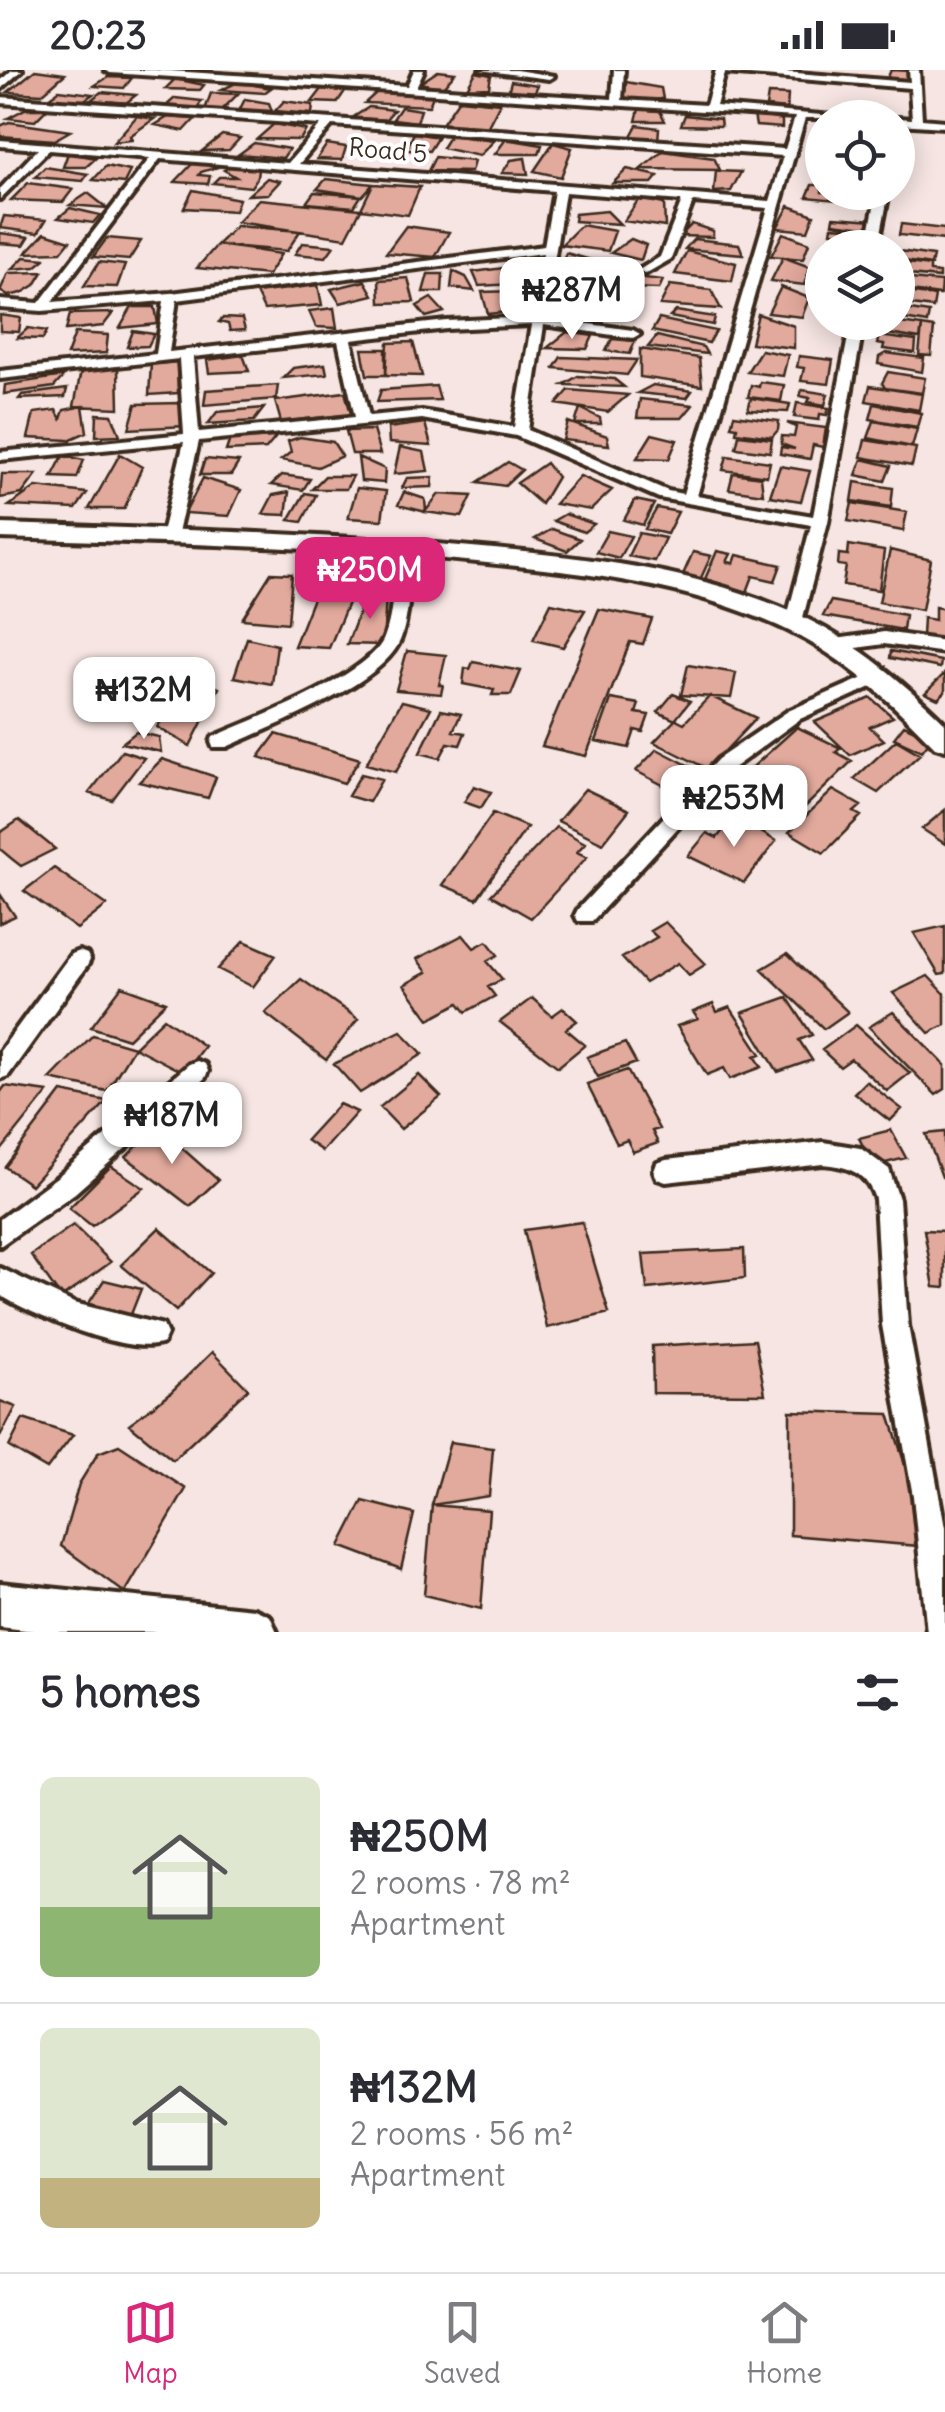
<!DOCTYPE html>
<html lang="en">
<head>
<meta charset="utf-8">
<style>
  body { margin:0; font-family:Delius,sans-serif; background:#f2f2f3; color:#2b2b33; height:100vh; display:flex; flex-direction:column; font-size:38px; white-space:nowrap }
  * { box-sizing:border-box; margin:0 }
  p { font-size:32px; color:#7c7c81 }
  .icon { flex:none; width:55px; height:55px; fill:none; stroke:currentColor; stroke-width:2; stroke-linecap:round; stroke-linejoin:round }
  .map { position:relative; height:1562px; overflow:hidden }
  .details { display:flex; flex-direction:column; background:#fff; flex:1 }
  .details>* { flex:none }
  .buttons { position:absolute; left:805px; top:30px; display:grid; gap:20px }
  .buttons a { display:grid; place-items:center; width:110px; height:110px; border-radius:50%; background:#fff; box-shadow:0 5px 25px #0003; font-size:50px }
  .price { position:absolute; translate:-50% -85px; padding:0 22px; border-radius:20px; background:#fff; color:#222; font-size:32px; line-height:65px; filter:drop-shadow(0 2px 5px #0008) }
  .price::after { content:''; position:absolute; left:50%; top:60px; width:30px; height:22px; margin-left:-15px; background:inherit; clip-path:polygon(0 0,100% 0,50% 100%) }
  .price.current { background:#db2777; color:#fff }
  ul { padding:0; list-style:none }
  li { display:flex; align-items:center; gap:30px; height:250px; padding:0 40px }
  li+li { border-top:2px solid #e1e1e2 }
  li span { display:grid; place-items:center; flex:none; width:280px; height:200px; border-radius:15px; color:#555 }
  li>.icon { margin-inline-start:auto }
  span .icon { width:120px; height:120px; fill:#fffc; stroke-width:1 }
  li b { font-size:42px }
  h2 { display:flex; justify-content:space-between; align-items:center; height:120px; padding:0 40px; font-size:42px }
  .status { display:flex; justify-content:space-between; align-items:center; height:70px; padding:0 50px; background:#fff; direction:ltr }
  .status svg { height:28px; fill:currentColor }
  .dock { display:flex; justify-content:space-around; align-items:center; height:140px; border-top:2px solid #e1e1e2; background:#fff; font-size:28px; color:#7c7c81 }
  .dock a { display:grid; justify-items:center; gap:5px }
  .dock .current { color:#db2777 }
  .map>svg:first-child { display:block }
</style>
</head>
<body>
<div class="status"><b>20:23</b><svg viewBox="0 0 49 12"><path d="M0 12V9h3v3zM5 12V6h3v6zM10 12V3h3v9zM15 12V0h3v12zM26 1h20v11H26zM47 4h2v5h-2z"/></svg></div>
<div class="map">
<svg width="945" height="1562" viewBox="0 0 945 1562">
  <rect width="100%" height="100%" fill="#f6e5e2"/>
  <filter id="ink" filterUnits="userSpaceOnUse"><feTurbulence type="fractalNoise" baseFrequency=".01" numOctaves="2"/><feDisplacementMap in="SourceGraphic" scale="20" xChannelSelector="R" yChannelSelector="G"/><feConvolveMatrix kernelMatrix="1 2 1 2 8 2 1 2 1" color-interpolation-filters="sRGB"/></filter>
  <g filter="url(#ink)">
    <path fill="#e2a99d" stroke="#3b2a1e" stroke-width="2.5" d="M35,0L65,4L42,24L8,22Z
      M891,0L910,1V12L887,9Z
      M438,1L455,3L442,18L420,13Z
      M476,2L491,5L489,17L467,18Z
      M108,7L132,8L124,18L94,16Z
      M175,9L204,15L200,20L165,19Z
      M511,11L538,15L534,23L508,22Z
      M238,12L271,18L264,23L221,20Z
      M626,12L661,18L663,29L624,31Z
      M322,19L345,21L337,33L312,32Z
      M59,20L93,24L83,31L48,28Z
      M101,22L136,25L126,33L91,30Z
      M377,22L433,26L429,36L365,33Z
      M211,23L238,24L222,40H205Z
      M768,24L788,25L787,39L766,37Z
      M175,28L202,31L197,38L166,36Z
      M245,29L269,33L272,41L240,39Z
      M459,29L500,33L487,58L442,54Z
      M284,31L313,35L312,44L275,41Z
      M369,37L394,40L385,50L352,48Z
      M401,37L421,40L417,52L393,49Z
      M25,39H47L35,51L8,48Z
      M639,39L660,41L665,51H636Z
      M685,45L720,49L721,56L681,55Z
      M754,45L782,50V58L756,56Z
      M137,46L154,49L130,66L132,70L114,72Z
      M168,47L195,49L184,61L155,55Z
      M9,52L70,61L54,70L0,66V56Z
      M274,54L306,60L300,70L257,69Z
      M637,55L659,58L658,71L630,68Z
      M414,63L438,67L429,81L406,80Z
      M222,65L240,68L229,80L202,81Z
      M450,65L494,71L479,86L442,78Z
      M506,69L542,75L539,84H495Z
      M254,73L289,79L283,88L239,84Z
      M553,73L572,78L561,107L534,101Z
      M327,74L346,77L342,90L317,89Z
      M663,81L714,88L720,100L641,99Z
      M68,83L96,88L86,97H63Z
      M435,87L474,91L471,102L428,101Z
      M525,88L528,104L502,103L511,90Z
      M194,92L221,96L201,102L199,105L210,106L208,114L175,112Z
      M106,96L130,101L124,113L93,110Z
      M231,96L258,99L257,108L251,117L213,113L219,107H236L224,100Z
      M45,97L88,104L83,111L35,107Z
      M627,99L658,106L652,113H613Z
      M716,101L741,102L731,121L714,122Z
      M267,108L280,111L268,124L248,125Z
      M326,109L373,114L362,126L317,119Z
      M28,113L73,119L63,132L11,130Z
      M373,114L420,117L408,145L361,139Z
      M812,115H822V122H839L836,130L807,127Z
      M193,120L239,129L235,141L184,138Z
      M314,122L361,126L354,137L306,133Z
      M88,123L107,138L70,135Z
      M259,129L361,139L346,168L237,152Z
      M639,129L664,134L665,157L624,151Z
      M789,136L814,145L808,161L777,158Z
      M70,138L100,145L93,153L58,148Z
      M607,141L620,154L574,151L575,144Z
      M4,146L46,150L38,163L0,158Z
      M834,147L874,150L873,158L833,153Z
      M692,154L713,161V167L680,166Z
      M901,154L945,159V170L899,165Z
      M581,155L615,161L608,181L561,175Z
      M236,156L300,161L287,181L217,175Z
      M406,156L449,162L435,187L386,183Z
      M832,156L873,159L872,167L831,162Z
      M0,163L29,167L24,175L0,173Z
      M45,163L70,171L61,182L26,183Z
      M783,163L809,173L803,189L771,186Z
      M107,168L141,171L129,190L93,187Z
      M631,169L646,175L641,190L611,183Z
      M694,169L739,174L743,184L685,179Z
      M302,173L334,176L326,187L295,184Z
      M217,175L281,184L268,205L197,198Z
      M687,181L736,193L732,211L675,204Z
      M900,181L933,186L931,195L898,190Z
      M566,183L598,192L596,209H554Z
      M24,187L45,189L35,197L12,199Z
      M783,187L810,197L804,215L771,211Z
      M99,192L125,195L117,217L84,216Z
      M900,192L930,196V202L939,203V208L900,204Z
      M519,196L514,214L479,216L473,202Z
      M453,201L466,207L474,221L451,218Z
      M43,202L35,215L22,223L8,226L0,221L8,203Z
      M428,204H443L442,222H423Z
      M617,205L663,210L659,219L598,217Z
      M408,208L414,232L380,233L379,210Z
      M901,208L941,212L940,225L903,220Z
      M365,211L373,225L340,233L331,219Z
      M318,215L322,235L264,240L256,223Z
      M576,215L597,229L553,227L558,216Z
      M670,215L711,220L721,239L660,235Z
      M781,217L809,228L802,247L768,243Z
      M516,221L519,241L488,244L482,222Z
      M900,221L935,226L933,238L898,233Z
      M431,228L444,242L426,247L417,236Z
      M554,231L593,238L597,252L543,246Z
      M132,237H155L158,254L120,258Z
      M334,238L337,258L316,257L309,241Z
      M898,238L929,243L927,253L898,248Z
      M676,241L715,247L713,255L670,247Z
      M113,243L103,256L66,260L70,244Z
      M758,244L794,256V278L751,273Z
      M0,245L21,248L19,262L0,261Z
      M223,248L242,249L245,260L230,261L228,254L219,252Z
      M659,249L716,261L709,273L652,261Z
      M892,252L922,256L920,269L889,264L886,259Z
      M922,256L934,258L931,286L919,285Z
      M28,258L47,261L43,269L17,268Z
      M133,261L154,264L148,276L127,277Z
      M567,262L593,266L587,279L547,278Z
      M75,263L108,265L106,283L67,285Z
      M657,266L703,277L707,284L648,277Z
      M879,266L916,271L915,283L883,279L884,275L877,274Z
      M612,269L635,271L630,284L606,281Z
      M413,272L422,306L386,305L388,273Z
      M362,279H386V305H367Z
      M640,279L699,288L702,316L640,307Z
      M761,280L788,285L783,306L747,302Z
      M886,283L924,288L922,302L878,294L879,287Z
      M243,285L249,301L209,303L207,290Z
      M799,286L833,290L829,314L801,311L804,298L797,297Z
      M561,287L637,290L627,305L554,298Z
      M177,292L178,323L149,325L151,294Z
      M325,294L327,304L283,308L293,298Z
      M118,298L119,338L74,336L81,301Z
      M888,302L925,308L922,323L885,318L882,313Z
      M64,306L54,317L4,324L5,315Z
      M578,306L614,309L624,317L563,315Z
      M760,312L784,315L781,331L748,327L751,315L759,317Z
      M278,315L276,329L204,335L206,320Z
      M653,315L692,321L687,328L638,323Z
      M436,316L440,330L377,332L381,320Z
      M870,316L922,324L919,340L866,331Z
      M67,319L65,327L19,329L22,325Z
      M569,320L628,325L608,342L557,334Z
      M802,320L828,324L825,335L808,332L810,328L800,326Z
      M345,322L351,344L281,352L275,331Z
      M751,328L790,334L788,342L748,340Z
      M640,329L693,335L682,348H637Z
      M180,333L186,356L129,359L136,334Z
      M797,333L829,338L827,345L820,344L819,350L794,347Z
      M874,334L921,343L917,357L870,349Z
      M83,336L87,362L69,370L28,368L34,343L56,340L61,349L64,340Z
      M264,338L254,351L208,354L217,342Z
      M580,338L600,348L601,354H575Z
      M97,344L112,345L120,365L96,366Z
      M734,345L779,351L778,360L772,367L736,362L737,357L731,356Z
      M874,351L917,359L912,377L868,368Z
      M568,352L607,366L609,375L563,370Z
      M425,353L431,376L389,373L388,358Z
      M787,353L826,358L823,377L813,375L810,389L780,384L781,377L795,379L781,374L782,366L794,367L796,357Z
      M373,360L380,384H352L346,361Z
      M652,364L677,370L669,389L637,388Z
      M739,365L772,369L770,382L736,378Z
      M276,367L266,379L226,381L230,369Z
      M300,367L333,372L342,386L318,397L281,390L291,382L288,371Z
      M865,370L916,378L912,396L861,387Z
      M400,377L424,382L428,401L394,404Z
      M120,384L142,397L124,439H89Z
      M63,386L84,390L77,408L52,407Z
      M727,386L770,392L767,406L723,400Z
      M358,387L385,399L384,413L361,411Z
      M205,389L239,392L231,405H200Z
      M862,389L891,396L885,411L856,405Z
      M508,392L522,400L505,416L478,412Z
      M546,393L557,407L541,434L517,413Z
      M780,396L810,401L801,431L770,426Z
      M733,403L761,407L763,424L729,419Z
      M2,404H37L22,424L0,428Z
      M282,405L310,409L303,420L271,415Z
      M325,406H353L346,419H312Z
      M580,406L612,420L591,440L555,434Z
      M433,407L432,417L402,418L407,408Z
      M203,408L241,420L229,446L185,443Z
      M855,412L893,418L891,437L852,431Z
      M36,417L87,423L76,439L9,436Z
      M357,418L386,421L382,450L348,448Z
      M289,422L286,445L263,444L273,425Z
      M404,422L425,429L426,442L398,435Z
      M305,423L316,425L302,452L289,450Z
      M439,424L472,426L462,447L425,442Z
      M635,430L654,434L643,455L624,450Z
      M852,433L907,442L903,461L848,451Z
      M657,438L678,442L667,464L645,459Z
      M565,444L594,454L584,462L553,451Z
      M552,459L580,469L567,481L535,469Z
      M608,461L631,466L619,488L596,482Z
      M639,463L665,468L654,491L628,486Z
      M849,475L884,481L879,520L843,515L846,496L838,495L839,484L848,485Z
      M890,480L931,490L922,540L879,532Z
      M717,481L731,484L727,492L734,493L737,485L781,495L775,511L753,506L747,522L705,509Z
      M693,482L711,486L700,510L682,507Z
      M271,503L292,504L288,553L242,549Z
      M317,518L353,521L329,578L294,576Z
      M367,522L386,525L383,575L347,574Z
      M831,531L905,545L903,560L823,546Z
      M551,533L585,540L563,577L533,570Z
      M935,537L945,539V569L922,566L923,548L935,550Z
      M599,539L652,549L643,574L630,572L586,686L542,676Z
      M247,568L277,575L272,614L234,607Z
      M407,581L446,585L439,615H443L441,624L396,620Z
      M891,581L941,591L940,598L890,588Z
      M473,592L521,601L511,625H492L494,620L463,614L465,598L470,599Z
      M688,595L736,603L731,628L681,625Z
      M945,603V622L938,629L925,623Z
      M193,605L219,618L190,676L157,657Z
      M673,624L690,631L675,650L658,642Z
      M710,626L756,648L708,699L654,672L676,649L684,653Z
      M871,628L893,647L870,657L884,670L850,685L815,652Z
      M611,629L639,634L636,643L649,645L643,662L635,660L629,678L596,671Z
      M402,631L431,638L396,702L366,694Z
      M441,640L461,644L453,661L465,663L460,675L448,673L440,688L420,683Z
      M904,655L932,668L922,681L894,668Z
      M797,657L841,678L836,682L852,691L794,748L735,713Z
      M136,662L159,667L161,682L122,673Z
      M276,664L360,689L344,713L259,687Z
      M896,670L920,684L878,723L854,709Z
      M657,679L703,703L682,725L636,701Z
      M122,681L144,688L112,730L89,723Z
      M162,689L216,707L208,728L139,712Z
      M361,704L382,709L369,732L348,726Z
      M474,716L491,722L481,738L464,732Z
      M585,719L629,740L603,773L558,751Z
      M833,720L861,736L854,742L861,746L824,783L789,762Z
      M945,740V774L922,759Z
      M493,743L527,757L477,829L442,815Z
      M734,746L776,771L744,813L688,786L707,763L717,768Z
      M19,750L55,779L21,796L12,789L0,779V763Z
      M556,757L585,773L577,782L587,787L531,848L491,825Z
      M54,798L107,835L77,859L24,821Z
      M0,824L15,846L0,853Z
      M665,852L706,894L689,905L678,893L645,913L622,888L657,867L650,861Z
      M945,856V904L939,905L914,863Z
      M463,865L474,878L487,871L498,885L487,891L502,909L488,917L495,926L466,942L459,933L429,949L404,915L427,902L417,889Z
      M244,871L276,885L253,917L218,899Z
      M787,884L848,942L824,959L762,899Z
      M928,906L945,924V955L929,963L893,923Z
      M301,909L358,949L326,990L265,943Z
      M122,916L166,932L128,969L91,957Z
      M787,927L812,965L799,970L812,990L778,1002L742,943Z
      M532,928L552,946L563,938L577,951L566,959L585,975L558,997L500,952Z
      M713,934L717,942L730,937L761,984L755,986L762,997L730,1009L724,998L707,1005L677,956L698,949L693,942Z
      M893,942L945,995V1019L936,1025L869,957Z
      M164,948L204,976L184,1003L134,977Z
      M856,955L910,1003L887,1021L851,989L840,997L822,980Z
      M401,961L423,984L360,1023L334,994Z
      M93,965L134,977L107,1021L50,1009Z
      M625,973L636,993L598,1007L587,987Z
      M627,1000L659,1059L652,1061L658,1073L633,1082L627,1070L617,1074L587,1014Z
      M419,1005L441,1027L401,1059L380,1037Z
      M866,1011L902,1039L890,1051L854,1023Z
      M5,1016L48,1022L0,1082V1023Z
      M62,1022L107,1031L31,1115L5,1097Z
      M339,1034L357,1042L322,1081L306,1070Z
      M157,1056L218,1110L190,1136L126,1087Z
      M891,1060L906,1088L873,1096L859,1068Z
      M945,1062V1107H942L926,1064Z
      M111,1096L144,1118L92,1156L69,1138Z
      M582,1152L609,1243L547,1258L524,1160Z
      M73,1155L111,1192L61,1228L31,1185Z
      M159,1158L211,1203L176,1241L121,1195Z
      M924,1160L945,1161V1218L934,1217Z
      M744,1179L745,1208L647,1219L643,1184Z
      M104,1210L141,1219L128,1252L85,1239Z
      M755,1270L765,1324L653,1323L652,1276Z
      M212,1282L248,1319L173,1390L129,1354L169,1324Z
      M0,1331L16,1337L0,1367Z
      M790,1341L889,1344L931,1477L790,1465Z
      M23,1349L73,1365L47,1399L9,1377Z
      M450,1372L493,1378L489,1426L432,1435Z
      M119,1375L186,1419L125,1523L61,1476L79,1414L98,1383Z
      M363,1431L414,1444L401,1499L340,1476Z
      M432,1435L489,1440L481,1539L424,1525Z"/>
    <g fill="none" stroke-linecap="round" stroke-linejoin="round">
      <defs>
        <path id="street" d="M12,0H22L0,20V11Z
          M105,0H155L407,16L414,0H424L416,17L612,29L614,0H624L622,30L706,35L716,0H759L910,12L909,0H919L922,49L945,51V57L898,54V48L912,49L910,18L725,3L716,36L857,48H805L697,426L813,446L851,252H864L828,452L800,559L794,560L785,555L811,455L659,428L516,366L422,349L199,371L177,467L169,472L161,467L184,372L0,390V382L184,364L179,289L0,309V301L156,284L164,231L42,241L0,238V230L39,233L150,88L49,80L0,129V119L38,79L0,76V70L288,93L321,55L0,33V27L785,79L795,47L110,3ZM332,55L783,86L770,131L299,94ZM160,89L554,121L544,176L171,223L52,232ZM565,122L682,131L660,187L639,200L645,204L671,189L693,132L768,138L683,424L668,421L528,360L544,255L633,268L640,264L633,260L545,248ZM543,183L532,247L447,251L169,282L177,230ZM531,255L514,357L422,341L369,346L351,270L447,259ZM338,271L355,347L199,362L193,287Z
          M480,0H516L554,6L549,9Z
          M877,122H889L878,178H866Z
          M403,471L411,476C409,506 411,540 401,568C385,614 270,657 227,677H213L211,672L213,667C252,650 369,606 384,568C395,540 393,505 395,476Z
          M884,562L945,571V583L884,574L836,581L827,575L836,569Z
          M879,601L888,607L885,611L800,649L732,699L592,851H578L575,845L578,839L718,689L788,641Z
          M79,881L87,884L90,890L87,896L8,1006L0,1009V981L71,884Z
          M197,991L205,994L208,1001L205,1008L75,1123L0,1176V1149L57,1107L189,994Z
          M823,1072L860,1078L889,1099L899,1129L908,1255L945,1458V1562H927L913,1426L882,1255L875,1129C867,1103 848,1096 823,1094L666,1112L657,1109L654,1101L657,1093L666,1090Z
          M0,1198L74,1233L163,1255L167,1264L163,1273C130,1287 30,1244 0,1225Z"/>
        <path id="secondary" d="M0,454C161,459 323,463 483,478C592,488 707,501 807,549C860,575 903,612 945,653V680L935,677C890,631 846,588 787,560C691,514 582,502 477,492C319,476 159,473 0,468Z
          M0,1513L254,1539L270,1546L277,1562H42L0,1557Z"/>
      </defs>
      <use href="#street" stroke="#3b2a1e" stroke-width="8"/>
      <use href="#secondary" stroke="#3b2a1e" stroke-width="8"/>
      <use href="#street" fill="#fff" fill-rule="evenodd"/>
      <use href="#secondary" fill="#fff" fill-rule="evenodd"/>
    </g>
  </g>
  <g text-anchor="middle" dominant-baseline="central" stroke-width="8" stroke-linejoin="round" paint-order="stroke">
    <g font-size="25" fill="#3b2a1e" stroke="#fff">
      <text transform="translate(388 80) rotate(5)">Road 5</text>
    </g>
  </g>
</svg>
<div class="buttons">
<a><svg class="icon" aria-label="locate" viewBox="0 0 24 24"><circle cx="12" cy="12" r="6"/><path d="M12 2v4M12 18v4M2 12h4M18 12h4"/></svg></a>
<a><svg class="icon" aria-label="layers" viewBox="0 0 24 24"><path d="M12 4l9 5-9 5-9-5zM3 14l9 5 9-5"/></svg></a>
</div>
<b class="price" style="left:572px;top:272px">₦287M</b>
<b class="price current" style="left:370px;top:552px">₦250M</b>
<b class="price" style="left:144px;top:672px">₦132M</b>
<b class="price" style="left:734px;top:780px">₦253M</b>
<b class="price" style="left:172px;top:1097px">₦187M</b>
</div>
<section class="details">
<h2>5 homes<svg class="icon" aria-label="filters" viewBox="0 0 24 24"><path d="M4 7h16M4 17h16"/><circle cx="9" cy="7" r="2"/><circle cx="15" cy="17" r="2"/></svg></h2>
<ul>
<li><span style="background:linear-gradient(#dfe7d0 65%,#8fb573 0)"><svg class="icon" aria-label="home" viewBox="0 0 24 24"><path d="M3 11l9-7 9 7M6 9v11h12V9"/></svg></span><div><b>₦250M</b><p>2 rooms · 78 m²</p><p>Apartment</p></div></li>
<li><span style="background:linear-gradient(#dfe7d0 75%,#c2b280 0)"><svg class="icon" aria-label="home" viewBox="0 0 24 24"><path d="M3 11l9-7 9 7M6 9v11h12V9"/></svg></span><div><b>₦132M</b><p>2 rooms · 56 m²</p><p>Apartment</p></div></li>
</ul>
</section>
<nav class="dock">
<a class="current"><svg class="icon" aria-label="map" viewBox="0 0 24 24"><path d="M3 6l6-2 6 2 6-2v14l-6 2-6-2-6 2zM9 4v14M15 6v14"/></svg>Map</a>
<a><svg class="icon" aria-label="saved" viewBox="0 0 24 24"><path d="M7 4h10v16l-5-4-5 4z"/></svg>Saved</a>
<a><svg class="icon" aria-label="home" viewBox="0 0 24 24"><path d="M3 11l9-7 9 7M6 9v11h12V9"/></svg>Home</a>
</nav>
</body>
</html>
